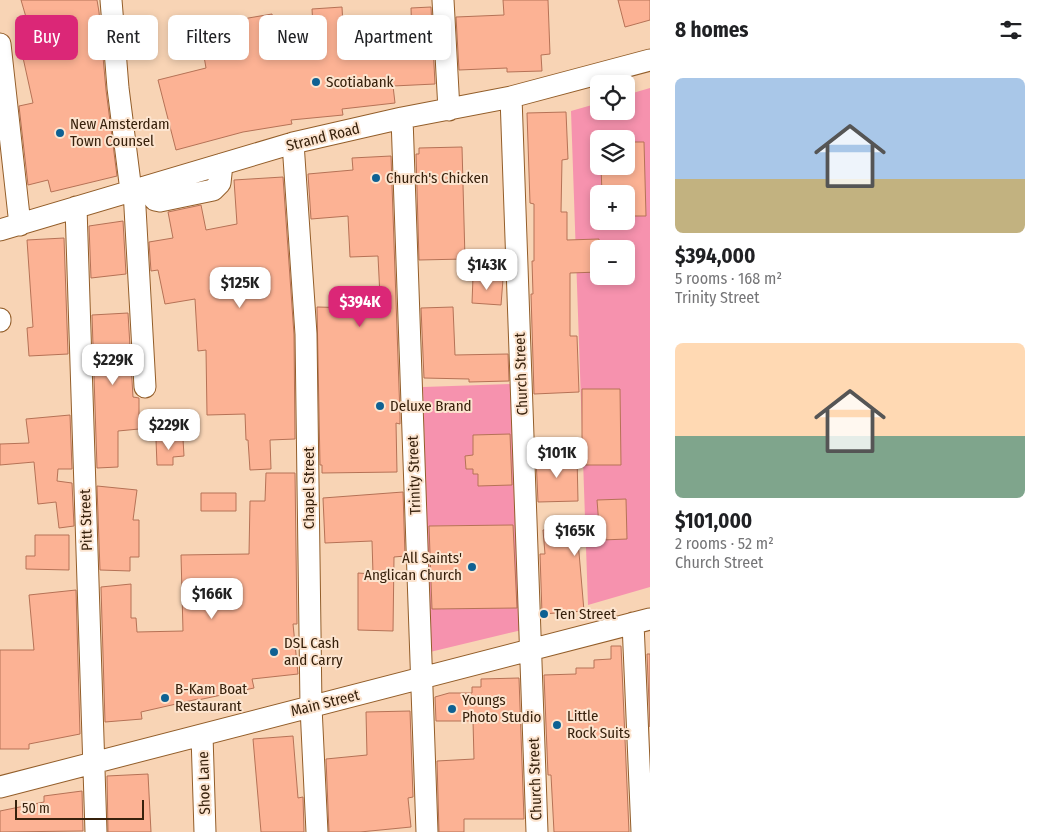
<!DOCTYPE html>
<html lang="en">
<head>
<meta charset="utf-8">
<style>
  body { margin:0; font-family:"Fira Sans Condensed",sans-serif; background:#f2f2f2; color:#202124; height:100vh; display:flex; flex-direction:column; font-size:19px; white-space:nowrap }
  * { box-sizing:border-box; margin:0 }
  p { font-size:16px; color:#757577 }
  .icon { flex:none; width:28px; height:28px; fill:none; stroke:currentColor; stroke-width:2; stroke-linecap:round; stroke-linejoin:round }
  .map { position:relative; flex:1; overflow:hidden }
  .side { display:flex; flex-direction:column; background:#fff; width:400px }
  .side>* { flex:none }
  .hud { position:absolute; left:15px; top:15px; width:475px; height:45px; display:flex; gap:10px }
  .buttons { position:absolute; left:590px; top:75px; display:grid; gap:10px }
  .buttons a { display:grid; place-items:center; width:45px; height:45px; border-radius:8px; background:#fff; box-shadow:0 2px 8px #0003; font-size:25px }
  .scale { position:absolute; left:15px; bottom:12px; width:129px; box-sizing:border-box; padding-left:5px; border:2px solid #37210c; border-top:0; font-size:14px; line-height:18px; white-space:nowrap; color:#37210c; -webkit-text-stroke:4px #fce4cf; paint-order:stroke }
  .price { position:absolute; translate:-50% -42px; padding:0 11px; border-radius:10px; background:#fff; color:#222; font-size:16px; line-height:32px; filter:drop-shadow(0 1px 2px #0008) }
  .price::after { content:''; position:absolute; left:50%; top:30px; width:15px; height:11px; margin-left:-8px; background:inherit; clip-path:polygon(0 0,100% 0,50% 100%) }
  .price.active { background:#db2777; color:#fff }
  ul { padding:0; list-style:none }
  li { display:grid; align-content:center; gap:10px; height:265px; padding:0 25px }
  li span { display:grid; place-items:center; height:155px; border-radius:8px; color:#555 }
  li>.icon { margin-inline-start:auto }
  span .icon { width:90px; height:90px; fill:#fffc; stroke-width:1 }
  li b { font-size:21px }
  h2 { display:flex; justify-content:space-between; align-items:center; height:60px; padding:0 25px; font-size:21px }
  .chip { padding:0 18px; border-radius:8px; background:#fff; box-shadow:0 2px 8px #0003; font-size:18px; line-height:45px }
  .chip.active { background:#db2777; color:#fff }
  main { display:flex; flex:1; min-height:0 }
  .map>svg:first-child { display:block }
</style>
</head>
<body>
<main>
<div class="map">
<svg width="650" height="832" viewBox="0 0 650 832">
  <rect width="100%" height="100%" fill="#f8d4b5"/>
  <path fill="#f692ae" fill-rule="evenodd" d="M650,88V587L588,605L571,111L599,103V111H626V95ZM599,139H626V142H643L646,216H626V221H599V194H602L601,166H599ZM599,249H626V276H599Z
    M512,384L522,630L430,652L423,387ZM513,525L515,607L432,609L430,526Z"/>
  <path fill="#fcb294" stroke="#b67256" d="M21,0H97L99,12L106,90L117,176L51,192L48,180L28,185L19,106L33,103L16,26L28,24Z
    M503,0H548L550,54L541,55L542,71L507,72V68L459,70L456,17L504,15Z
    M618,0H650V20L625,27Z
    M342,7L344,46L412,39L411,8L431,7L435,84L393,86L395,103L342,109L343,115L291,120L292,124L243,132L176,150L158,80L206,68L201,39L227,34L225,22L272,14L278,49L314,45L312,9Z
    M566,112L568,159L562,160L561,212H567V240L599,239V272L570,273V336H577L579,392L534,394L531,294H533L532,261H534V204L530,203L527,113Z
    M626,142H644L646,216H626V194H602L601,166H626Z
    M462,147L465,259L419,260L416,154H419V148Z
    M391,156L400,416V424L396,423L397,472L322,473V465H320L317,307L357,308L356,298L380,297L378,256L350,257L348,216L311,219L308,174L353,170L352,158Z
    M283,177L294,335L295,439L270,440L271,469L250,470L248,440H246L245,414L207,415L206,350L198,351L195,299L165,304L158,270L151,271L149,242L173,238L168,212L201,205L206,230L237,224L234,180Z
    M123,221L126,274L91,278L89,226Z
    M64,238L68,354L29,356L27,328L33,327L27,240Z
    M473,277L503,279L501,305L472,303Z
    M453,307L455,355L508,354L509,381L469,382V379L424,378L421,308Z
    M128,313L133,397L139,398V429L118,431V467L97,468L92,315Z
    M582,389H620L621,465H582Z
    M70,415L72,469H58L57,481L72,483L74,526L59,528L56,502L38,504L34,462L0,465V444L29,443L26,419Z
    M510,434L512,485L478,486V474H473V469H466L465,456L473,455V435Z
    M183,439L184,456L173,457V465H157L156,440Z
    M577,456L578,501L538,502L536,457Z
    M266,473H295L297,624H293L298,674L252,679L254,688L198,700V699L141,712L142,719L105,722L101,587L131,584V618H136L137,632L183,631L181,555L249,554L250,501H265Z
    M97,486L137,490L133,520H139V557H130V571L100,570Z
    M403,492L405,556L394,557L393,631L358,630V573L373,574L372,541L325,543L323,498Z
    M201,493H236V511H201Z
    M626,499L627,539L578,541L584,611L542,614L540,554H545L543,530L599,526L597,500Z
    M513,525L517,608L432,609L429,526Z
    M35,535H69V570L26,569V556H35Z
    M76,590L80,734L29,744V749H0V650H34L29,595Z
    M611,646H621L629,832H554L551,775H548L544,675L576,674V668H594V660L611,659Z
    M647,654H650V727Z
    M519,678L524,819H464V832H439L437,761L474,759L473,721H436L435,697L449,693H472V687H481V679Z
    M410,711L413,797L408,798L411,827L360,832H329L326,759L367,755L366,712Z
    M293,736L298,798L303,797L304,832H261L253,739Z
    M148,774L151,832H108L107,776Z
    M82,791L83,831L0,832V811L44,802V796Z"/>
  <g fill="none" stroke-linecap="round" stroke-linejoin="round">
    <defs>
      <path id="minor" d="M111,0L118,88L131,191
        M443,0L449,110
        M0,44L20,225
        M511,97L537,832
        M402,118L427,832
        M293,143L306,334L311,707L317,832
        M146,187L155,200L160,201L213,190L220,183L222,164
        M134,190L145,387
        M76,207L96,832
        M0,230L293,143L402,118L511,97L650,60
        M0,319V321
        M633,623L642,832
        M202,735L205,832
        M0,787L650,619"/>
    </defs>
    <use href="#minor" stroke="#935e2a" stroke-width="23"/>
    <use href="#minor" stroke="#fff" stroke-width="21"/>
  </g>
  <g fill="#0e6193" stroke="#fce4cf" stroke-width="2">
    <circle cx="316" cy="82" r="5"/>
    <circle cx="60" cy="133" r="5"/>
    <circle cx="376" cy="178" r="5"/>
    <circle cx="380" cy="406" r="5"/>
    <circle cx="472" cy="567" r="5"/>
    <circle cx="544" cy="614" r="5"/>
    <circle cx="274" cy="652" r="5"/>
    <circle cx="165" cy="698" r="5"/>
    <circle cx="452" cy="709" r="5"/>
    <circle cx="557" cy="725" r="5"/>
  </g>
  <g text-anchor="middle" dominant-baseline="central" stroke-width="4" stroke-linejoin="round" paint-order="stroke">
    <g font-size="15" fill="#37210c" stroke="#fce4cf" text-anchor="start">
      <text x="326" y="82">Scotiabank</text>
      <text x="70" y="124">New Amsterdam<tspan x="70" dy="17">Town Counsel</tspan></text>
      <text x="386" y="178">Church's Chicken</text>
      <text x="390" y="406">Deluxe Brand</text>
      <text x="462" y="558" text-anchor="end">All Saints'<tspan x="462" dy="17">Anglican Church</tspan></text>
      <text x="554" y="614">Ten Street</text>
      <text x="284" y="643">DSL Cash<tspan x="284" dy="17">and Carry</tspan></text>
      <text x="175" y="689">B-Kam Boat<tspan x="175" dy="17">Restaurant</tspan></text>
      <text x="462" y="700">Youngs<tspan x="462" dy="17">Photo Studio</tspan></text>
      <text x="567" y="716">Little<tspan x="567" dy="17">Rock Suits</tspan></text>
    </g>
    <g font-size="15" fill="#37210c" stroke="#fce4cf">
      <text transform="translate(323 137) rotate(-14)">Strand Road</text>
      <text transform="translate(521 374) rotate(-92)">Church Street</text>
      <text transform="translate(414 475) rotate(-92)">Trinity Street</text>
      <text transform="translate(309 488) rotate(-90)">Chapel Street</text>
      <text transform="translate(86 520) rotate(-92)">Pitt Street</text>
      <text transform="translate(325 703) rotate(-14)">Main Street</text>
      <text transform="translate(535 779) rotate(-92)">Church Street</text>
      <text transform="translate(204 783) rotate(-92)">Shoe Lane</text>
    </g>
  </g>
</svg>
<div class="buttons">
<a><svg class="icon" aria-label="locate" viewBox="0 0 24 24"><circle cx="12" cy="12" r="6"/><path d="M12 2v4M12 18v4M2 12h4M18 12h4"/></svg></a>
<a><svg class="icon" aria-label="layers" viewBox="0 0 24 24"><path d="M12 4l9 5-9 5-9-5zM3 14l9 5 9-5"/></svg></a>
<a>+</a>
<a>−</a>
</div>
<div class="scale">50 m</div>
<b class="price" style="left:487px;top:291px">$143K</b>
<b class="price" style="left:240px;top:309px">$125K</b>
<b class="price active" style="left:360px;top:328px">$394K</b>
<b class="price" style="left:113px;top:386px">$229K</b>
<b class="price" style="left:169px;top:451px">$229K</b>
<b class="price" style="left:557px;top:479px">$101K</b>
<b class="price" style="left:575px;top:557px">$165K</b>
<b class="price" style="left:212px;top:620px">$166K</b>
<div class="hud">
<a class="chip active">Buy</a>
<a class="chip">Rent</a>
<a class="chip">Filters</a>
<a class="chip">New</a>
<a class="chip">Apartment</a>
</div>
</div>
<section class="side">
<h2>8 homes<svg class="icon" aria-label="filters" viewBox="0 0 24 24"><path d="M4 7h16M4 17h16"/><circle cx="9" cy="7" r="2"/><circle cx="15" cy="17" r="2"/></svg></h2>
<ul>
<li><span style="background:linear-gradient(#a9c7e8 65%,#c2b280 0)"><svg class="icon" aria-label="home" viewBox="0 0 24 24"><path d="M3 11l9-7 9 7M6 9v11h12V9"/></svg></span><div><b>$394,000</b><p>5 rooms · 168 m²</p><p>Trinity Street</p></div></li>
<li><span style="background:linear-gradient(#ffd9b3 60%,#7fa58c 0)"><svg class="icon" aria-label="home" viewBox="0 0 24 24"><path d="M3 11l9-7 9 7M6 9v11h12V9"/></svg></span><div><b>$101,000</b><p>2 rooms · 52 m²</p><p>Church Street</p></div></li>
</ul>
</section>
</main>
</body>
</html>
